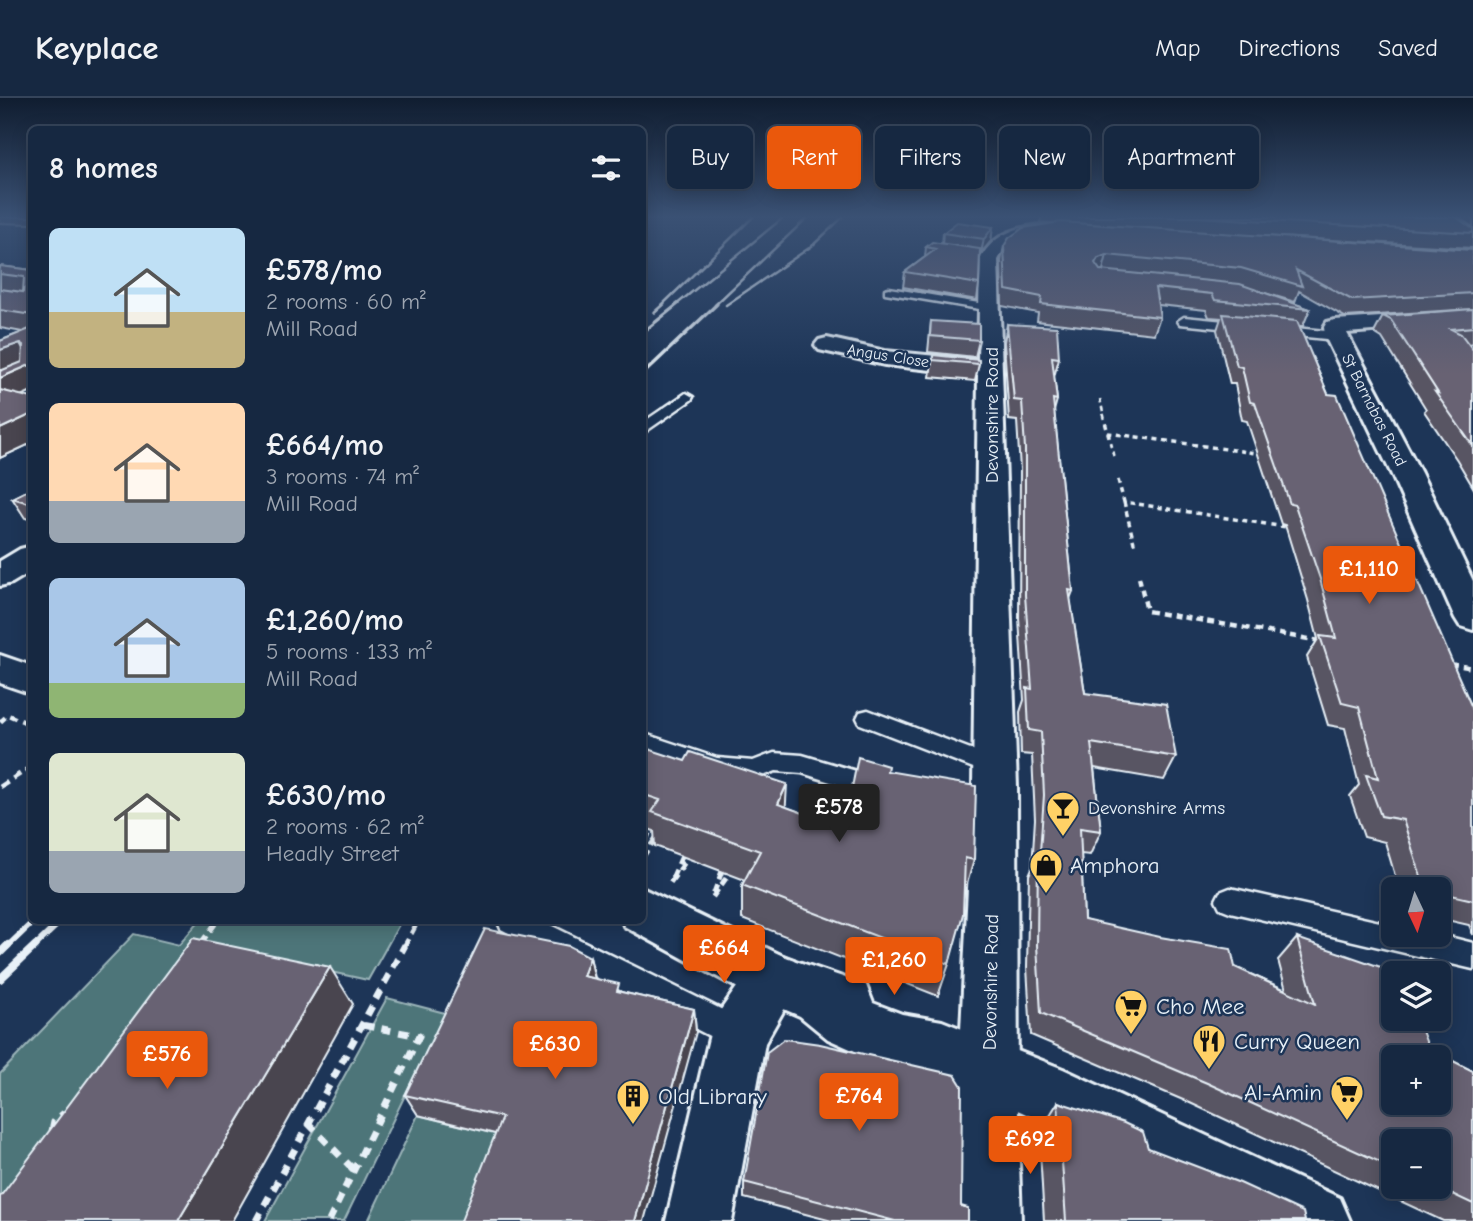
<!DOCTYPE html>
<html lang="en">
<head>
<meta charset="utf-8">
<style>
  body { margin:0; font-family:"Comic Neue",sans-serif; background:#23344c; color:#f1f3f6; height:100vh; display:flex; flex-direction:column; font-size:26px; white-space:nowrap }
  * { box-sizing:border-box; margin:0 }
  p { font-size:23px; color:#9ea6b1 }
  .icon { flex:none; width:38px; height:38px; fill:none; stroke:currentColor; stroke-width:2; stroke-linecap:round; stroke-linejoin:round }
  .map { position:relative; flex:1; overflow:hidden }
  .drawer { position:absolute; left:28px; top:28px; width:618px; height:798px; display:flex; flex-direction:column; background:#162841; border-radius:10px; box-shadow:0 4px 18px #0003,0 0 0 2px #35445a }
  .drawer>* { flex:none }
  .top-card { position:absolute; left:667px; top:28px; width:665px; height:63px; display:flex; gap:14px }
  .needle { width:46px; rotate:176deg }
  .fabs { position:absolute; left:1381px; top:779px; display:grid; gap:14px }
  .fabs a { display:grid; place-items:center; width:70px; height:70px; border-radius:10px; background:#162841; box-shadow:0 4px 18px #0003,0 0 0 2px #35445a; font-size:35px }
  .price { position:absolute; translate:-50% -60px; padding:0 16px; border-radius:7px; background:#ea580c; color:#fff; font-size:23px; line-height:46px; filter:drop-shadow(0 2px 4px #0008) }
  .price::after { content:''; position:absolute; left:50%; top:42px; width:21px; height:16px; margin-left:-10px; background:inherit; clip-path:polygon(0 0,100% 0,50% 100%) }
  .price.selected { background:#222; color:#fff }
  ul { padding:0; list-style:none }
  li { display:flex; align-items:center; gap:21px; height:175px; padding:0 21px }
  li span { display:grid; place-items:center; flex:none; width:196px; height:140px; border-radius:10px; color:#555 }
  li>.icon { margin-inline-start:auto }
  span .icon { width:84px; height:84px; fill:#fffc; stroke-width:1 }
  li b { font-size:30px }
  h2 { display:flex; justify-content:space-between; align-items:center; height:84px; padding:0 21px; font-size:30px }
  .chip { padding:0 24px; border-radius:10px; background:#162841; box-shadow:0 4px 18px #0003,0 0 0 2px #35445a; font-size:24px; line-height:63px }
  .chip.selected { background:#ea580c; color:#fff }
  header { display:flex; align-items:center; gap:42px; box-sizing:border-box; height:98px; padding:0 35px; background:#162841; border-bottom:2px solid #35445a }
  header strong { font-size:33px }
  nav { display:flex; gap:38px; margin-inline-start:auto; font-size:24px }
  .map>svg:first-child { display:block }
</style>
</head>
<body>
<header>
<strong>Keyplace</strong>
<nav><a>Map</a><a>Directions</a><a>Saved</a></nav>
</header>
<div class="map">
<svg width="1473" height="1123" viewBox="0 0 1473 1123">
  <rect width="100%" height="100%" fill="#1d3557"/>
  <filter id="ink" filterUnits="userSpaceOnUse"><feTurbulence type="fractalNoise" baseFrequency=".0143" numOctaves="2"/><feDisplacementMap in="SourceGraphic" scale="14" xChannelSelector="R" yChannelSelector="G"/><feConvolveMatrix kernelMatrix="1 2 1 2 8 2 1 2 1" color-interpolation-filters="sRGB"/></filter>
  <g filter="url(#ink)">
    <path fill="#4d7579" stroke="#9ab3b8" stroke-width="2" d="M199,823H401L368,882L229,852L0,1123V976L134,836L179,847Z
      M387,900L445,915L344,1123H265Z
      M418,1017L511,1040L479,1123H368Z"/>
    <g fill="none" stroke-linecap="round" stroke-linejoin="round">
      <defs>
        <path id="lane" d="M889,190L991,207L997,210L991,213L885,195V191Z
          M1184,219L1336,234L1342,238L1336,242L1180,226L1178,223Z
          M686,295L693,299L691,302L642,336V325Z
          M868,612L1002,663L1006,669L1002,675L994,678L860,626L857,620L860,614Z
          M642,635L717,660L753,663L774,655L802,657L890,683L893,690L890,697L881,700L802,675L776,673L755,681L717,678L642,653Z
          M1230,790L1393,827V836H1437L1473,845V871L1230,814L1220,810L1216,802L1220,794Z
          M497,822H540L749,925L754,936L749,947L738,951L727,947L501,831Z"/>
        <path id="street" d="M1050,126L1066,127L1069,131C1052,148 1016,124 998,162L1017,689L1018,1034L1021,1123H955L956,1034L973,689L978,277L885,267L819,252L815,247L819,242L827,240L885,253L978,262L980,162C994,134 1020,128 1050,126Z
          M1473,213V225L1347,235L1421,375L1473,483V532L1460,528L1455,520L1391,375L1325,238L1324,229L1327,224L1335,222Z
          M32,448V473L12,485L0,488V463L20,451Z
          M775,855L794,862L802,880L765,945L732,1123H666L710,936L718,916L756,862Z"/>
        <path id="secondary" d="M0,557L32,568V596L0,585Z
          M642,790L787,860L866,887L873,905L902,916L942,923L1063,971L1340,1100L1350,1123H1246L1022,1014L942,981L902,974L828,941L800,918L749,896L624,828L622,822H642Z"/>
      </defs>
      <use href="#lane" stroke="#e8f1f8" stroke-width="5"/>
      <use href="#street" stroke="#e8f1f8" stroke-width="6"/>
      <use href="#secondary" stroke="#e8f1f8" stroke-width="6"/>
      <path stroke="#e8f1f8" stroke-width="2.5" stroke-dasharray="4.5 3.5" stroke-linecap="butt" d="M1100,301L1104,318"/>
      <path stroke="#e8f1f8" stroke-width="3.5" stroke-dasharray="5 4.5" stroke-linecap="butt" d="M1103,316L1108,335L1263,356
        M1108,335L1114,358
        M1118,382L1124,404L1292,430
        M1124,404L1135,449"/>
      <path stroke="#e8f1f8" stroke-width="4.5" stroke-dasharray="7 5" stroke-linecap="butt" d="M1139,479L1147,513L1320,543
        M1450,566L1473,570
        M0,624L8,617L32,627"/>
      <path stroke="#e8f1f8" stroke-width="5" stroke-dasharray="9 6" stroke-linecap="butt" d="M0,689L32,668
        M642,735L656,740
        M682,758L670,785L688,760
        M642,760L658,737
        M722,773L712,800L729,776
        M201,845L218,822
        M404,849L417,825L406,822"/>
      <path stroke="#e8f1f8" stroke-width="7" stroke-dasharray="10 8" stroke-linecap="butt" d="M308,1025L354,1072
        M52,1033L54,1024L64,1015
        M256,1123L405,847
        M329,1123L419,938L362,927"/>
      <use href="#lane" fill="#1d3557" fill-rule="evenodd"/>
      <use href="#street" fill="#1d3557" fill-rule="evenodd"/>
      <use href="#secondary" fill="#1d3557" fill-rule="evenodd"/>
      <path stroke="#e8f1f8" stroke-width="2.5" d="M662,207L753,119
        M676,207L784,119
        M715,207L808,119
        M726,207L812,148L843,119"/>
      <path stroke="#e8f1f8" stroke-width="3.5" d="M655,214L664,206
        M642,235L678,206
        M642,277L717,206"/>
      <path stroke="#e8f1f8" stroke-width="6" d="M7,849L35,822
        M34,849L62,822"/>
      <path stroke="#e8f1f8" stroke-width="8" d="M0,855L8,847
        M0,881L36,847"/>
    </g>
    <path fill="#595463" stroke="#e8f1f8" stroke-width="2" fill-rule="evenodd" d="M0,119H32V126L0,125Z
      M1041,119H1456L1473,131V150L1262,138L1473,152V211L1345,219L1299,193L1295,204L1252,191L1310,211L1303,228H1298L1328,296L1473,612V837L1469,827L1438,820V791H1399L1385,744L1364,739L1350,698L1359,687L1345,630L1328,627L1307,559L1318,541L1308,502L1285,427L1281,426L1247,323L1242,322L1235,286H1230L1217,232L1221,220L1209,219L1206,212L1158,207L1160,219L1154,236L1037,223L1038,215L1002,208L1001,163L1004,148L1055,125L1040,124Z
      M1458,119H1473V129Z
      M993,129L991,143L981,155H980L979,186L977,202L903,189L905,174L925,159L926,149L942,146L943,135Z
      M0,168L32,172V293L22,297L32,345L0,360V243L23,234L0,230Z
      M1473,211V245L1469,246L1473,252V389L1457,362L1424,313L1426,311L1382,240L1374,235L1383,218Z
      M931,223L979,242L975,259L928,254Z
      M1007,226L1059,260L1054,279L1057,302L1054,313L1073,493L1070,501L1085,595L1176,659L1164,682L1094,670L1101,733L1090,757L1081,756L1084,822L1235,869L1286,892L1278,862L1297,840L1429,951L1473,973V1123H1443L1190,1005L1031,937L1027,869L1029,777L1032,770L1035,721L1032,657L1021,656L1020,614L1024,602L1019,520L1020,372L1017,323L1009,322L1004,244ZM1393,1043L1438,1088H1393Z
      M933,257L979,266L975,283L930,279Z
      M32,390V422L25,420L12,400Z
      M642,649L786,709L844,730L887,673L974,762L964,796L949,866L938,898L742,821V787L745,782L655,748L654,733L642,729Z
      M590,859L595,880L621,894L694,911L696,934L495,1036L418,1017L405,997Z
      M1058,1004L1148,1050L1305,1123H1044L1039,1035Z
      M744,1084L961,1108L968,1123H832L744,1100Z"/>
    <path fill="#484550" stroke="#e8f1f8" stroke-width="2" d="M993,129L991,143L981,155L984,141Z
      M1107,157L1103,172L1094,175L1095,165L1098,160Z
      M20,245L31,266L0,278V252Z
      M32,266V293L0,307V280Z
      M32,316V345L0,360V331Z
      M787,686L785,721L778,706Z
      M590,859L595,882L583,878Z
      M330,869L353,906L232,1123H178Z
      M694,911L696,934L644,1123H635Z"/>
    <path fill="#676273" stroke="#e8f1f8" stroke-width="2" fill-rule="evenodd" d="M1198,119H1456L1473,131V135Z
      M957,124L993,129L984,141L943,135Z
      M1061,124L1473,152V195L1352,202L1296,172L1302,188L1241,170L1107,157L1098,160L1095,165L1100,172L1240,186L1310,211L1215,202L1212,196L1155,190L1160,219L1041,206L1042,199L1006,192L1004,148L1009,140L1023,130Z
      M932,144L980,151L979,186L905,174L936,151L926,149Z
      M0,168L32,172V217L0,212V191L23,194L24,179L0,176Z
      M1473,211V229L1451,231L1461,236L1473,252V348L1435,294L1438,295L1391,222L1383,218Z
      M1223,216L1297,223L1328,296L1337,297L1473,612V802L1438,794V791H1425L1403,722L1381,718L1366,677L1378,680L1359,609L1342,605L1320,538L1336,540L1320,481L1295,407L1290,406L1255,305L1250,304L1242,269L1237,268Z
      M931,223L979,226V242L930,238Z
      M1007,226L1057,229L1059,260L1052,259L1057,302L1053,301L1073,493L1069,492L1085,595L1166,606L1176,659L1091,645L1101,733L1080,730L1084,822L1160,839L1231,851L1235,869L1315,906L1297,840L1398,875H1393V920H1417L1429,951L1473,973V1106L1435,1088H1438V1043H1393V1070L1207,985L1041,915L1037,847L1038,754H1040L1044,697L1041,634L1029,632L1027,590L1032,591L1025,497V351L1022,303L1014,302ZM1393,959H1438V1004H1393Z
      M32,230V266L0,280V273L22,264L23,247L20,245L0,252V243Z
      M933,257L979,262V266L933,262Z
      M0,292L32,300V316L0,331Z
      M32,390V406L12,400Z
      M642,649L685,663L690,654L787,686L778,706L844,730L858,659L888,668L887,673L976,688L974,762L965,760L963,816L949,866L742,787L760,753L652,714L660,702L642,696Z
      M485,831L569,848L590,859L583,878L619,886L617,893L694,911L635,1123H461L502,1019L405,997Z
      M193,840L330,869L178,1123H0V1099Z
      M784,941L820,946L955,977L962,988L961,1108L968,1110V1123H895L744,1084L767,954Z
      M1058,1004L1124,1025L1143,1034L1148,1050L1240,1085L1303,1114L1305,1123H1066Z"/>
  </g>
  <linearGradient id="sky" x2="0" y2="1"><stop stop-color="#101d30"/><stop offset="0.43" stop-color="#3a5174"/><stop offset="1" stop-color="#3a5174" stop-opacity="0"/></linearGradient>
  <rect width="1473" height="276" fill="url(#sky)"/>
  <defs>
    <symbol id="bar-pin" viewBox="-11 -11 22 30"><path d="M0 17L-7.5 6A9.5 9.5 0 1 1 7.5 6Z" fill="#ffd166" stroke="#1d3557"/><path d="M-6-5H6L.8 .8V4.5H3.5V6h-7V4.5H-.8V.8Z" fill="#111"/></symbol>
    <symbol id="shop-pin" viewBox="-11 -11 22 30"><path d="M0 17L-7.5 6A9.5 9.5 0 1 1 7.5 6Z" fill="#ffd166" stroke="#1d3557"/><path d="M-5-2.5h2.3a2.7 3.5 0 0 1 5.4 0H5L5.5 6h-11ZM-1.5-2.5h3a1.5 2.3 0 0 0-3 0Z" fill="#111"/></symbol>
    <symbol id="supermarket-pin" viewBox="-11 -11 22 30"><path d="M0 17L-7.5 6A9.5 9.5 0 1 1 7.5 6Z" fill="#ffd166" stroke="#1d3557"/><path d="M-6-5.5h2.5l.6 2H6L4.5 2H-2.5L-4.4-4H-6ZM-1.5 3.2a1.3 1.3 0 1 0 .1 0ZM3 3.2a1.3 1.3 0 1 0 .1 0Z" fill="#111"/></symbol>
    <symbol id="restaurant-pin" viewBox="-11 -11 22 30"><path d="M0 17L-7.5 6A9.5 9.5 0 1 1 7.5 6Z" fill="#ffd166" stroke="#1d3557"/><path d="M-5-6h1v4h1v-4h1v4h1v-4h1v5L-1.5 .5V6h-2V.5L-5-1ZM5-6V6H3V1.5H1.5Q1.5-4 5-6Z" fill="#111"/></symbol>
    <symbol id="building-pin" viewBox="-11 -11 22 30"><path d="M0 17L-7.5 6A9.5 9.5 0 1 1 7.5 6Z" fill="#ffd166" stroke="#1d3557"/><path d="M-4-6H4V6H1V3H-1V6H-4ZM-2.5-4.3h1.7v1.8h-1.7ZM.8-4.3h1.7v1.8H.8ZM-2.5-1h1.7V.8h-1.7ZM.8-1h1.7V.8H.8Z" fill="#111"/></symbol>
  </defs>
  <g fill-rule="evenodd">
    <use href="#bar-pin" x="1044" y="691" width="38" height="52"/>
    <use href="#shop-pin" x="1027" y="748" width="38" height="52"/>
    <use href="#supermarket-pin" x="1112" y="889" width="38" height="52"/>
    <use href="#restaurant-pin" x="1190" y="924" width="38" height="52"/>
    <use href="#supermarket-pin" x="1328" y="975" width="38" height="52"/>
    <use href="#building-pin" x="614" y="979" width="38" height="52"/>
  </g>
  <g text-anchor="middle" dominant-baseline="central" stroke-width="5" stroke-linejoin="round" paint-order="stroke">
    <g font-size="16" fill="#e8f1f8" stroke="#1d3557">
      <text transform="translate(888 258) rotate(9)">Angus Close</text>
      <text transform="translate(1374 312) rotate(63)">St Barnabas Road</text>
    </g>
    <g font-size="19" fill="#e8f1f8" stroke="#1d3557">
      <text transform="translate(992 317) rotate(-90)">Devonshire Road</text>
      <text transform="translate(991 884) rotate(-89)">Devonshire Road</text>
    </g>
    <g font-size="19" fill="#e8f1f8" stroke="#1d3557" text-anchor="start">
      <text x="1088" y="710">Devonshire Arms</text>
    </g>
    <g font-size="23" fill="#e8f1f8" stroke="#1d3557" text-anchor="start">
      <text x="1070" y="767">Amphora</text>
      <text x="1156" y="908">Cho Mee</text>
      <text x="1234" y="943">Curry Queen</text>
      <text x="1322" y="994" text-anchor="end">Al-Amin</text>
      <text x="658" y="998">Old Library</text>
    </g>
  </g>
</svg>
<div class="fabs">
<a><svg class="needle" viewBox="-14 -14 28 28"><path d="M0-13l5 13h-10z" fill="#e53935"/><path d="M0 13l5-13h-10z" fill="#9ea6b1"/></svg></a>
<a><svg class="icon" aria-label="layers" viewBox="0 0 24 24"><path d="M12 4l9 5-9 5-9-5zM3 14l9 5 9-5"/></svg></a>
<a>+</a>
<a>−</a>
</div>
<b class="price" style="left:1369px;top:508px">£1,110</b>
<b class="price selected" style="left:839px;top:746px">£578</b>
<b class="price" style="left:724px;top:887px">£664</b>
<b class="price" style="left:894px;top:899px">£1,260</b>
<b class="price" style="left:555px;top:983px">£630</b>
<b class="price" style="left:167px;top:993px">£576</b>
<b class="price" style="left:859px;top:1035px">£764</b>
<b class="price" style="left:1030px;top:1078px">£692</b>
<div class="top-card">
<a class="chip">Buy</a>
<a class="chip selected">Rent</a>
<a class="chip">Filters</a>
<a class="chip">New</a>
<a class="chip">Apartment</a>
</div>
<section class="drawer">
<h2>8 homes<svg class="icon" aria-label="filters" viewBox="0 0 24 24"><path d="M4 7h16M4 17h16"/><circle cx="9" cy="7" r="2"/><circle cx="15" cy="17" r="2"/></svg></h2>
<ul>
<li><span style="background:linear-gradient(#bfe0f5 60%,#c2b280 0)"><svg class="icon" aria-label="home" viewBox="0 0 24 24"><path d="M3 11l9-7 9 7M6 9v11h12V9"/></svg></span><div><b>£578/mo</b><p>2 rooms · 60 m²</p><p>Mill Road</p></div></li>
<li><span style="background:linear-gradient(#ffd9b3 70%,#9aa5b1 0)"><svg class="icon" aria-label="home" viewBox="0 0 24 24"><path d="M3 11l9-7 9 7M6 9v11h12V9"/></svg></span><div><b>£664/mo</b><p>3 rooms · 74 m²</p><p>Mill Road</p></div></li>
<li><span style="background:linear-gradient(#a9c7e8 75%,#8fb573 0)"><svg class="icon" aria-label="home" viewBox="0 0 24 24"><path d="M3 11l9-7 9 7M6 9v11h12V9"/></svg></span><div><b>£1,260/mo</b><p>5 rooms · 133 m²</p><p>Mill Road</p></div></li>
<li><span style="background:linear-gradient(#dfe7d0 70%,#9aa5b1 0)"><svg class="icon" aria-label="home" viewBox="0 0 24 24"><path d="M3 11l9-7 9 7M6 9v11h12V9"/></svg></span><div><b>£630/mo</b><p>2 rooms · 62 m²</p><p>Headly Street</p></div></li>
</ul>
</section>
</div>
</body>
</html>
